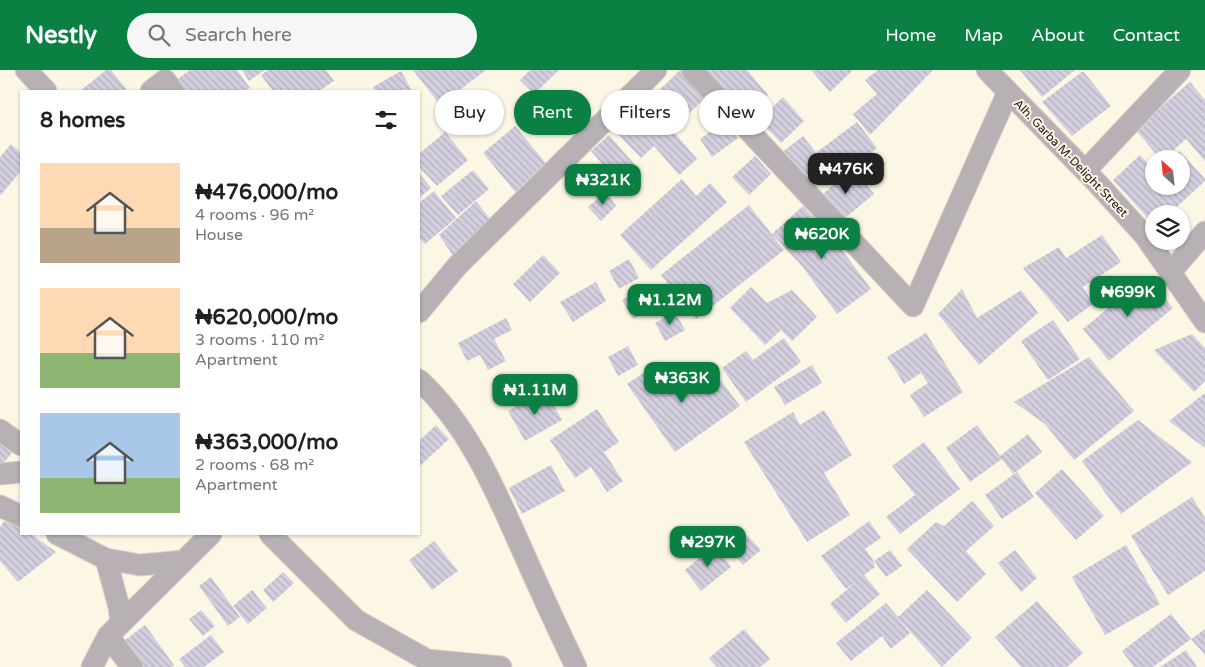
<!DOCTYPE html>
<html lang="en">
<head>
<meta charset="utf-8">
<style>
  body { margin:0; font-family:"Varela Round",sans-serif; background:#f6f6f6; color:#202124; height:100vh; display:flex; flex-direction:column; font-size:19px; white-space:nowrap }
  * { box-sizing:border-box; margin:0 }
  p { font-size:16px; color:#757577 }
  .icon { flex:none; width:28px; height:28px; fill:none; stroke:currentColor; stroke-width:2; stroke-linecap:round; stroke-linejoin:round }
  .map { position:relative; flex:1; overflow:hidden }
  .panel { position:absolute; left:20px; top:20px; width:400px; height:445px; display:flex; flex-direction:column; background:#fff; border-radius:0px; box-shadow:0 1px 4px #0004 }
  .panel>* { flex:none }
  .hud { position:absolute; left:435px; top:20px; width:475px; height:45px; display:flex; gap:10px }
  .needle { width:32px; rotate:333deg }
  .tools { position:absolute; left:1145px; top:80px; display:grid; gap:10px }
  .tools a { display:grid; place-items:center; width:45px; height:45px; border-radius:50%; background:#fff; box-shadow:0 1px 4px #0004; font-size:25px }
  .price { position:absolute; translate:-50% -42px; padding:0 11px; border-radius:10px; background:#0b8043; color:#fff; font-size:16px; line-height:32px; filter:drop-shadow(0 1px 2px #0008) }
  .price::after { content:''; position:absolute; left:50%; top:30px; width:15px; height:11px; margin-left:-8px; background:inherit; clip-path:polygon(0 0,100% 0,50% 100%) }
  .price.active { background:#222; color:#fff }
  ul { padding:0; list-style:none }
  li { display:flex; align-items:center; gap:15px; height:125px; padding:0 20px }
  li span { display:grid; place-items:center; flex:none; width:140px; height:100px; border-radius:0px; color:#555 }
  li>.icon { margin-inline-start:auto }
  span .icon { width:60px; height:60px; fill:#fffc; stroke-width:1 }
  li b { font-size:21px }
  h2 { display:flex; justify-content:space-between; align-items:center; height:60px; padding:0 20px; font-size:21px }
  .pill { padding:0 18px; border-radius:22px; background:#fff; box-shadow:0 1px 4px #0004; font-size:18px; line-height:45px }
  .pill.active { background:#0b8043; color:#fff }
  header { display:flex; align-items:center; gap:30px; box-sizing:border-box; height:70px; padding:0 25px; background:#0b8043; color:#fff }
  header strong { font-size:24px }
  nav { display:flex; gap:28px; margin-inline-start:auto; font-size:18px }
  .search { width:350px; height:45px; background:#f6f6f6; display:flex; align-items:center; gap:12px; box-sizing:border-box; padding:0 18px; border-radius:28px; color:#757577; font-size:19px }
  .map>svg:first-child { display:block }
</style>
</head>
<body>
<header>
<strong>Nestly</strong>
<div class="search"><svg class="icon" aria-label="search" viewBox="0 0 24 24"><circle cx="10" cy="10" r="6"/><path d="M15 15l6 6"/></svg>Search here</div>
<nav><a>Home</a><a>Map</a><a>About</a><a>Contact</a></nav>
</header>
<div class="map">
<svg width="1205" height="597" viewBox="0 0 1205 597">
  <defs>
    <pattern id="building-back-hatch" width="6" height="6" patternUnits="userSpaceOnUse" patternTransform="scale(1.25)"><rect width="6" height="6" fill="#d4cfdf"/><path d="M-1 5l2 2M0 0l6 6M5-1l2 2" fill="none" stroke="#b5b1be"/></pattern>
  </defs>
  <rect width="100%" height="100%" fill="#fcf6e5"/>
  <path fill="url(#building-back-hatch)" d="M106,0H111L128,21H80Z
    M190,0H237L250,18L245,21H183L175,11Z
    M242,0H265L249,11Z
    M268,0H326L334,11L319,21H273L261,5Z
    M413,0H486L440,35Z
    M530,0H559L534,24L520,10Z
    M680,0L706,27L672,60L697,89L679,105L654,76L641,88L616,62Z
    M702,0H747L768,25L742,47Z
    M811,0H853L830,22Z
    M878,0H933L870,65L853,44L877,24L865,10Z
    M1020,0H1075L1042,27Z
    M401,1L412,21H375L373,17Z
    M1083,1L1111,36L1072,66L1042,32Z
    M1190,12L1205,30V91L1186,69L1164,89H1160L1135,59Z
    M575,22L589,36L565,60L551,46Z
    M783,27L804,51L781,73L759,50Z
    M725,51L738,68L712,87L700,69Z
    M857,52L877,78L837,108L817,82Z
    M515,56L550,98L517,124L483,83Z
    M445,62L468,90L437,116L419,97V84Z
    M609,65L634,94L616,110L591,81Z
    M803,66L824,93L800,110L780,84Z
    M11,74L21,83V101L0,126V87Z
    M1180,81L1205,109V111L1169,144H1154V155L1113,110L1140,85L1154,100V116H1181V89H1172Z
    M755,86L771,104L749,125L732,107Z
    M853,99L874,124L840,152L819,127Z
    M473,100L489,119L458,145L441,126Z
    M419,103L431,118L419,128Z
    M682,109L696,126L710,113L727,132L651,200L620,165Z
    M434,121L456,148L425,174L419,168V133Z
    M606,121L616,136L601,151L588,137Z
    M476,131L492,151L454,187L439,165Z
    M749,135L784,180L696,249L661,205Z
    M803,136L836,172L871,219L837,244L802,196L772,164Z
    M1102,165L1121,192L1083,217L1093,234L1068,252L1023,198L1059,177L1066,188Z
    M543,185L560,203L530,232L513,214Z
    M629,189L639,208L619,219L609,201Z
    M1147,206L1173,238L1109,291L1083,259Z
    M596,212L606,231L573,252L560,232Z
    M751,217L767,233L792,220L817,247L792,271L781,260L765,275L730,238Z
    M642,219L653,238L633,249L622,230Z
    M962,219L977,248L1021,220L1038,243L979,295L938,244Z
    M675,242L685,260L665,271L655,253Z
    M506,248L512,260L494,269L506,291L488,300L480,285L467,291L458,273Z
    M1053,250L1080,289L1048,310L1021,271Z
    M926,263L963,322L924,347L910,325L928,313L921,303L904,314L887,287Z
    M1192,264L1205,278V311L1194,322L1154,280Z
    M784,268L801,292L746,332L722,298L746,281L753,290Z
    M628,276L638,295L618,306L608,287Z
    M1089,287L1134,341L1074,390L1045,354L1014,332Z
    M661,291L684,323L714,301L740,336L675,382L627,314Z
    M812,295L822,313L785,335L774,317Z
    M545,320L562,350L525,371L508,341Z
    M1205,323V378L1169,351Z
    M597,339L619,372L604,382L623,411L607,422L591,397L575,408L550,370Z
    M824,340L852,385L824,403L850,445L807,472L744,372L793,342L800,355Z
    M1138,350L1192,392L1121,444L1082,391Z
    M436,355L449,369L420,396L419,394V371Z
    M977,355L1000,386L1028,364L1042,382L1013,404L1002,389L970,412L946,378Z
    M0,370L14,380L0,398Z
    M924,372L960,419L900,464L886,447L915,425L892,396Z
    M551,395L565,421L522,444L509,418Z
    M1062,399L1104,446L1076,470L1035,423Z
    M1017,402L1034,427L1002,449L985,425Z
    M1192,427L1205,448V501L1168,525L1131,466Z
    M972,431L994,456L966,481L986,504L957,532L907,479L936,452L944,456Z
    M7,447L21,457V464H31L56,482L18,512L0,491V457Z
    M869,451L881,468L865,479L873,490L875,497L864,505L880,524L846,553L830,534L858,510L846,519L821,486Z
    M747,465L761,480L743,495L730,479Z
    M434,471L458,501L432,520L409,490Z
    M1126,475L1160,534L1105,565L1072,507Z
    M714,476L731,497L701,521L685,500Z
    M890,480L902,496L886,507L874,491Z
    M1015,480L1037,508L1021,522L998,493Z
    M283,502L294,513L273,532L263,520Z
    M211,507L240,547L228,556L199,516Z
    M252,520L267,538L248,554L233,536Z
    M927,520L972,568L942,597L899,549L910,563L891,579L882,566L851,591L836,573L886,533L898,547Z
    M1037,531L1083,583L1067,597H1021L995,567Z
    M201,540L215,556L203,566L189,549Z
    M1171,544L1191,569L1153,597H1134L1122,581Z
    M145,555L174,595L172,597H143L124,571Z
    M744,559L770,589L760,597H717L709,588Z
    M1205,559V585L1191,569Z
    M211,565L224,582L204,597H185L179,589Z
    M1186,580L1197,597H1160Z"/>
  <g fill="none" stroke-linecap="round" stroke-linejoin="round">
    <defs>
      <path id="street" d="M26,0L46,21
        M692,0L913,236L1008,22
        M987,0L1098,114L1145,166L1205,252
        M151,21L165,10L173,21
        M1085,101L1180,0
        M1170,203L1205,162
        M419,242L458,195L656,0
        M419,310C467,354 494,417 520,475C538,516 557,557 576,597
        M0,360L21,375
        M0,404L21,402
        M0,436L21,446
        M57,464L106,489L140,495L184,491
        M270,464L356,550L427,590L501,597
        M106,489L119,537L121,553
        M92,597L108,566
        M132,597L108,566L211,464"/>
    </defs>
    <use href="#street" stroke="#d8d2c3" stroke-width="23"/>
    <use href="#street" stroke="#b7b1b6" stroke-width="21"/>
  </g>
  <g text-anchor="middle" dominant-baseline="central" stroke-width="4" stroke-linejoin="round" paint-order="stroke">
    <g font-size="12" fill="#1a1813" stroke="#fcf6e5">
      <text transform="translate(1071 88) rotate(46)">Alh. Garba M-Delight Street</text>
    </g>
  </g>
</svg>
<div class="tools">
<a><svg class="needle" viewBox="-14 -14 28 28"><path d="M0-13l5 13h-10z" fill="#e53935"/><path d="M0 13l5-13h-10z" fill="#757577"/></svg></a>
<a><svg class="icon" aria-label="layers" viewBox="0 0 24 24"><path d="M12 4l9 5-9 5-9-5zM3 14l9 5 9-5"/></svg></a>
</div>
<b class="price active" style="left:846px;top:125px">₦476K</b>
<b class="price" style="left:603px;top:136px">₦321K</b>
<b class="price" style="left:822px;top:190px">₦620K</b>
<b class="price" style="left:1128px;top:248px">₦699K</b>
<b class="price" style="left:670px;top:256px">₦1.12M</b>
<b class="price" style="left:682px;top:334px">₦363K</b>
<b class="price" style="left:535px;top:346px">₦1.11M</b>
<b class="price" style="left:708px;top:498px">₦297K</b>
<div class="hud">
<a class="pill">Buy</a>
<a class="pill active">Rent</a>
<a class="pill">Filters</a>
<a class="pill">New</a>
</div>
<section class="panel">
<h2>8 homes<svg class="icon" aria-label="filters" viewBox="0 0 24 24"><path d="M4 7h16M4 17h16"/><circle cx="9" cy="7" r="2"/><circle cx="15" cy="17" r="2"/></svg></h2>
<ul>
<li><span style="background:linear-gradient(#ffd9b3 65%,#b9a48a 0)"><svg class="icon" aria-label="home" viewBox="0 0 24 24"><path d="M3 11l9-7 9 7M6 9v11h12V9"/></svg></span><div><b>₦476,000/mo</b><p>4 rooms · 96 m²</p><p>House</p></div></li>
<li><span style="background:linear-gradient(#ffd9b3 65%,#8fb573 0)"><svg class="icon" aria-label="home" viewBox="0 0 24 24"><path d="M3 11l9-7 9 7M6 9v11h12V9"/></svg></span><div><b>₦620,000/mo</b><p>3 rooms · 110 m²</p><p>Apartment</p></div></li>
<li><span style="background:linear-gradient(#a9c7e8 65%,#8fb573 0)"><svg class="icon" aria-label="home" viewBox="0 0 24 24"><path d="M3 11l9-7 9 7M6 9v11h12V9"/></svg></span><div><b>₦363,000/mo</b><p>2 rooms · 68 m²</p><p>Apartment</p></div></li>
</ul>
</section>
</div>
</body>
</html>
